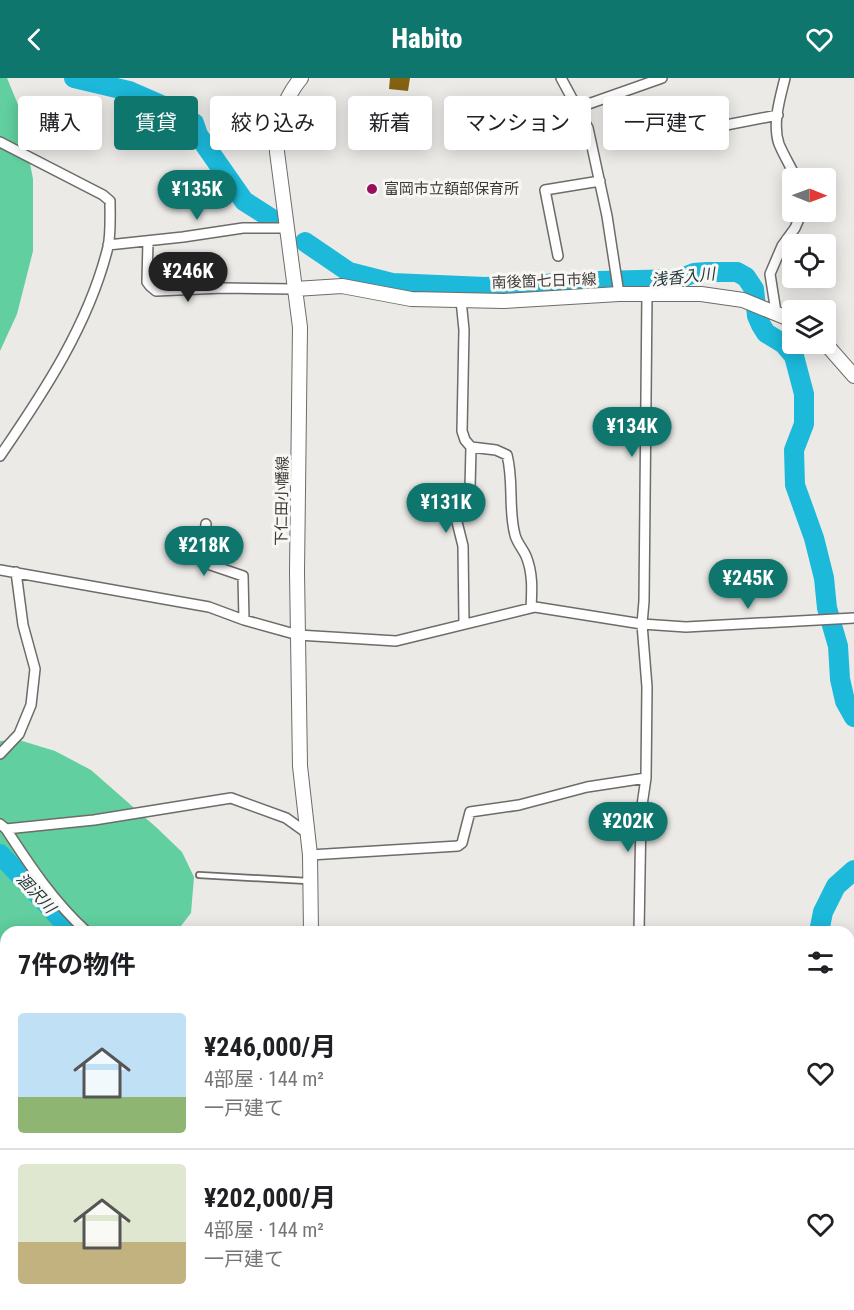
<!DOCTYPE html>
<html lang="ja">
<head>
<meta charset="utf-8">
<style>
  body { margin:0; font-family:"Roboto Condensed","Noto Sans JP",sans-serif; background:#f6f6f6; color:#202124; height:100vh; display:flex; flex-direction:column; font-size:22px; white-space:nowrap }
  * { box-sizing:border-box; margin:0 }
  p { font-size:20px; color:#757577 }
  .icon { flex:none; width:33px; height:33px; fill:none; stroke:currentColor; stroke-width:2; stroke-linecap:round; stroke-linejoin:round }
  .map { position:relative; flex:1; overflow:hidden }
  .sheet { position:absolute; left:0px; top:848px; width:855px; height:386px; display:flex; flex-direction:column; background:#fff; border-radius:18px 18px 0 0; box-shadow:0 3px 15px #0003 }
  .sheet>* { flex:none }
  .guide { position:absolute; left:18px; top:18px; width:819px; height:54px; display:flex; gap:12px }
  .needle { width:39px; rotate:91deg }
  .fabs { position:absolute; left:782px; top:90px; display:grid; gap:12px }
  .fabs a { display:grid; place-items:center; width:54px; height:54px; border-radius:6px; background:#fff; box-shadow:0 3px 15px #0003; font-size:30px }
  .price { position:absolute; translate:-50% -51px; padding:0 14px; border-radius:21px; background:#0f766e; color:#fff; font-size:20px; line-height:39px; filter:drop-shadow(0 2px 3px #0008) }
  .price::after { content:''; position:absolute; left:50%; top:36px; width:18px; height:14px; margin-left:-9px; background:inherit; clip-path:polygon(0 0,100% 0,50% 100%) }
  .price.current { background:#222; color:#fff }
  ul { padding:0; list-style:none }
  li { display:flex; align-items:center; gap:18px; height:150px; padding:0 18px }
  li+li { border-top:2px solid #e0e0e0 }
  li span { display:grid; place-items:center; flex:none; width:168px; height:120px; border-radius:6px; color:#555 }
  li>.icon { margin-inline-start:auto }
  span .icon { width:72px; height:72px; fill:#fffc; stroke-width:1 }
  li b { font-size:26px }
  h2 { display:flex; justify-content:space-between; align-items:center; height:72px; padding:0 18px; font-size:26px }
  .tag { padding:0 21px; border-radius:6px; background:#fff; box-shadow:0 3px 15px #0003; font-size:21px; line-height:54px }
  .tag.current { background:#0f766e; color:#fff }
  header { display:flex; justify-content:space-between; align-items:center; height:78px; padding:0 18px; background:#0f766e; color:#fff; font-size:27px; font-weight:800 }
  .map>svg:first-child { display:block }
</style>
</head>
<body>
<header><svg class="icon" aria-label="back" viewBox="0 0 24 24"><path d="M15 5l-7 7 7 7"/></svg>Habito<svg class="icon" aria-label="heart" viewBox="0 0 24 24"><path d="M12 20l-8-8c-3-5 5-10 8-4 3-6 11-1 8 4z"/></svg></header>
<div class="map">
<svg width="854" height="1232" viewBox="0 0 854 1232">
  <rect width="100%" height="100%" fill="#ebeae7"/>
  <path fill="#61cf9f" d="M0,0H7L19,29L33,101V173L17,236L0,273Z
    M19,662L55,673L91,692L157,750L182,774L194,799L191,835L177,853L6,854V1106L0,1114V663Z
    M0,1145L6,1174V1227H98L114,1232H0Z"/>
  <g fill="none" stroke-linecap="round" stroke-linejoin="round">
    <path stroke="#1cb9da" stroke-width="20" d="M74,0L129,13L161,27L194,45L198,57L244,123L272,141
      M305,164L349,194L392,205L485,209L599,203L679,201L694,195L707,194H737L746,199L754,211L757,238L761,247L766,255L784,266L794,278L804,316V346L794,372L795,407L814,460L824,500L827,530L838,568L840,601L845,623L854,639
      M0,776L73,854
      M819,854L823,834L836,808L854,792
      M849,1148L854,1153
      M170,1227V1232"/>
  </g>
  <path fill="#856212" d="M390,0H410L408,13L389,11Z"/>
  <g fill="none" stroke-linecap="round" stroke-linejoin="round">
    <defs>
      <path id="lane" d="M199,797L308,803"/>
      <path id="street" d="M561,0L588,50L607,138L619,216
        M785,0C780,20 772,46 779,66C784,78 791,89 796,100
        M577,30L662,0
        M721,48L778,37
        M0,64L103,117L110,123C110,138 111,155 108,169C89,246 44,314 0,378
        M148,163L147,204L150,208L156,213L222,210L295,211
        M108,167L183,159L243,150H287
        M558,178L545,112L600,103
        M461,222L464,252L462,353L465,362L471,369L496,372L507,377C514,404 508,431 515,457C517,465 523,471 526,478C533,495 532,512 531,530
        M776,234L770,196L782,168L795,150L802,134
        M206,446L202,484L243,498L244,542
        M0,492L209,529L244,542L298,557L396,563L535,529L642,546L686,549L854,540
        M464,546L463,468L455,436L470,410L471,369
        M0,676L19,656L31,627L35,591L23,547L16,494
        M0,746L6,751C30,788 54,824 87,854
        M6,751L94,742L231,720L286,740L307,755
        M310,777L458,768L462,765L470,734L519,727L587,709L646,700
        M639,854L641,734L646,700L647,609L642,546L644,523L647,216
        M780,1227V1232"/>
      <path id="secondary" d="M301,0C283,22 276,46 277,74L300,249L297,494L300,688L310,777L311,854
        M295,211L342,208L411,221L504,223L619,216H701L743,222L792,242
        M825,265L854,298
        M316,1227L317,1232"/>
    </defs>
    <use href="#lane" stroke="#6d6c69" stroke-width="8"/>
    <use href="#street" stroke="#6d6c69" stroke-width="12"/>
    <use href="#secondary" stroke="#6d6c69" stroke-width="16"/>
    <path stroke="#8c8b8a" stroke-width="2" stroke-dasharray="3 3" stroke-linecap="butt" d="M849,911L854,910
      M849,981H854"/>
    <use href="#lane" stroke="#fff" stroke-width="4.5"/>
    <use href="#street" stroke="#fff" stroke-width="9"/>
    <use href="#secondary" stroke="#fff" stroke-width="14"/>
  </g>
  <circle fill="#9a0e5f" stroke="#f9f7f4" stroke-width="2" cx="372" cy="111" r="6"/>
  <g text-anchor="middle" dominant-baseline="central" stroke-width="6" stroke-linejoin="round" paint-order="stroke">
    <g font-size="15" fill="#3c3b3a" stroke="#f9f7f4" text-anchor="start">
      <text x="384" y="111">富岡市立額部保育所</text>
    </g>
    <g font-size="15" fill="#3c3b3a" stroke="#f9f7f4">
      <text transform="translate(544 203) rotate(-2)">南後箇七日市線</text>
      <text transform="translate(282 423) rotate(-89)">下仁田小幡線</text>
    </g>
    <g font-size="16" font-style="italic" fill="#22393f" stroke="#f9f7f4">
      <text transform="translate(683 199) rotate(-6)">浅香入川</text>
      <text transform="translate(36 815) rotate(47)">涸沢川</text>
    </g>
  </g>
</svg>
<div class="fabs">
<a><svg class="needle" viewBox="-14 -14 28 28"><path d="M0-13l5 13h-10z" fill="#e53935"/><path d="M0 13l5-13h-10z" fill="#757577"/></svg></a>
<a><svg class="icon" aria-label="locate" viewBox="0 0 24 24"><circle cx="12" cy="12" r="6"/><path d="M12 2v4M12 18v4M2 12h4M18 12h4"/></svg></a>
<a><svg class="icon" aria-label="layers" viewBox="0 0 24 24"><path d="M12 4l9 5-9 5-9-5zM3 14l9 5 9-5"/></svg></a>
</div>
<b class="price" style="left:197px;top:143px">¥135K</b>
<b class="price current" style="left:188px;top:225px">¥246K</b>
<b class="price" style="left:632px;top:380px">¥134K</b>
<b class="price" style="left:446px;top:456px">¥131K</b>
<b class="price" style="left:204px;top:499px">¥218K</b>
<b class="price" style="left:748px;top:532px">¥245K</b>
<b class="price" style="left:628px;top:775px">¥202K</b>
<div class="guide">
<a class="tag">購入</a>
<a class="tag current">賃貸</a>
<a class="tag">絞り込み</a>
<a class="tag">新着</a>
<a class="tag">マンション</a>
<a class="tag">一戸建て</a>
</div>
<section class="sheet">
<h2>7件の物件<svg class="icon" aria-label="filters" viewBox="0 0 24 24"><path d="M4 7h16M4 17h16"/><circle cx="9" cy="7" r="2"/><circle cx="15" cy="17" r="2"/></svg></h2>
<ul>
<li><span style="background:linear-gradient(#bfe0f5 70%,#8fb573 0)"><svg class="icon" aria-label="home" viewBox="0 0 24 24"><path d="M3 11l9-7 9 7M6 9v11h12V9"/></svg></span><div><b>¥246,000/月</b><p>4部屋 · 144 m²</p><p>一戸建て</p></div><svg class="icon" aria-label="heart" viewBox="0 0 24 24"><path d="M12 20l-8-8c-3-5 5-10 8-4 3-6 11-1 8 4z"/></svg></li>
<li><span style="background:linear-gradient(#dfe7d0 65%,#c2b280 0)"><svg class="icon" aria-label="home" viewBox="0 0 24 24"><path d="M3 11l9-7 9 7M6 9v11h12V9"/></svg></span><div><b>¥202,000/月</b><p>4部屋 · 144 m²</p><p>一戸建て</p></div><svg class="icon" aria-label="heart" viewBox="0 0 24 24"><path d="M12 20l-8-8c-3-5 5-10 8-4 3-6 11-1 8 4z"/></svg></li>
</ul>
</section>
</div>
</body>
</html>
